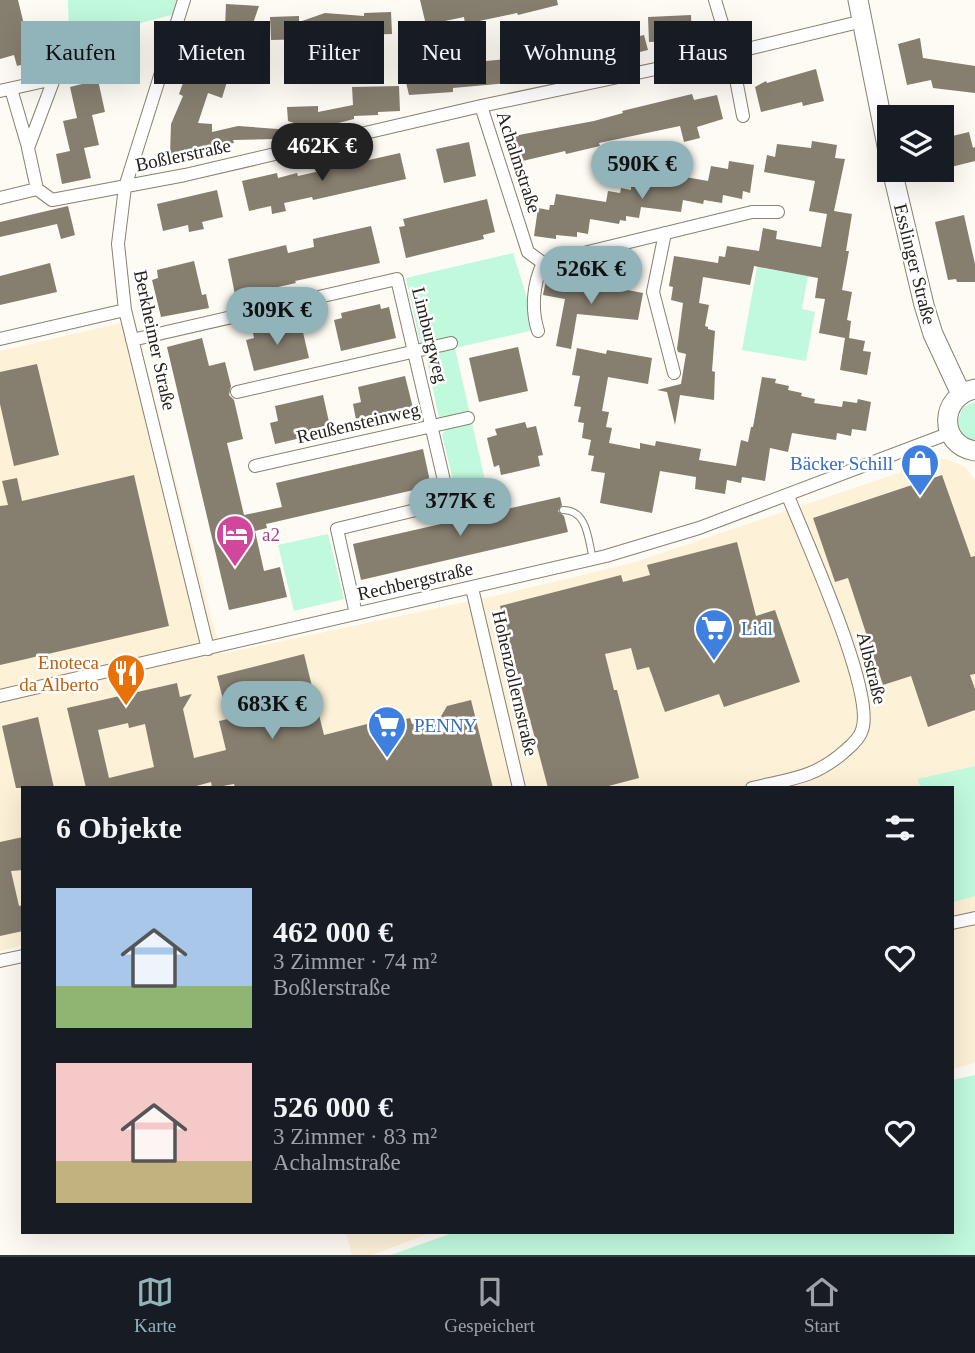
<!DOCTYPE html>
<html lang="de">
<head>
<meta charset="utf-8">
<style>
  body { margin:0; font-family:"Times New Roman",serif; background:#20242c; color:#f1f3f6; height:100vh; display:flex; flex-direction:column; font-size:26px; white-space:nowrap }
  * { box-sizing:border-box; margin:0 }
  p { font-size:23px; color:#9ea1a6 }
  .icon { flex:none; width:38px; height:38px; fill:none; stroke:currentColor; stroke-width:2; stroke-linecap:round; stroke-linejoin:round }
  .map { position:relative; flex:1; overflow:hidden }
  .sheet { position:absolute; left:21px; top:786px; width:933px; height:448px; display:flex; flex-direction:column; background:#171b24; border-radius:0px; box-shadow:0 7px 28px #0002 }
  .sheet>* { flex:none }
  .guide { position:absolute; left:21px; top:21px; width:934px; height:63px; display:flex; gap:14px }
  .tools { position:absolute; left:877px; top:105px; display:grid; gap:14px }
  .tools a { display:grid; place-items:center; width:77px; height:77px; border-radius:0px; background:#171b24; box-shadow:0 7px 28px #0002; font-size:35px }
  .price { position:absolute; translate:-50% -60px; padding:0 16px; border-radius:24px; background:#91b4bb; color:#111; font-size:23px; line-height:46px; filter:drop-shadow(0 2px 4px #0008) }
  .price::after { content:''; position:absolute; left:50%; top:42px; width:21px; height:16px; margin-left:-10px; background:inherit; clip-path:polygon(0 0,100% 0,50% 100%) }
  .price.active { background:#222; color:#fff }
  ul { padding:0; list-style:none }
  li { display:flex; align-items:center; gap:21px; height:175px; padding:0 35px }
  li span { display:grid; place-items:center; flex:none; width:196px; height:140px; border-radius:0px; color:#555 }
  li>.icon { margin-inline-start:auto }
  span .icon { width:84px; height:84px; fill:#fffc; stroke-width:1 }
  li b { font-size:30px }
  h2 { display:flex; justify-content:space-between; align-items:center; height:84px; padding:0 35px; font-size:30px }
  .tag { padding:0 24px; border-radius:0px; background:#171b24; box-shadow:0 7px 28px #0002; font-size:24px; line-height:63px }
  .tag.active { background:#91b4bb; color:#111 }
  .tabs { display:flex; justify-content:space-around; align-items:center; height:98px; border-top:2px solid #363941; background:#171b24; font-size:19px; color:#9ea1a6 }
  .tabs a { display:grid; justify-items:center; gap:4px }
  .tabs .active { color:#91b4bb }
  .map>svg:first-child { display:block }
</style>
</head>
<body>
<div class="map">
<svg width="975" height="1255" viewBox="0 0 975 1255">
  <rect width="100%" height="100%" fill="#fefbf4"/>
  <path fill="#fdf1d8" d="M134,320L221,654L499,595L632,563L934,461L946,459L965,467L975,480V1063L952,1069V788H23V945L0,951V351Z
    M346,1232H433L372,1255H352Z"/>
  <path fill="#c0f9dc" d="M68,0H184L179,13L69,42Z
    M513,253L529,304L528,312L534,330L455,348L470,414L445,420L439,418L426,357L454,348L426,345L420,342L406,278Z
    M757,267L808,276L802,309L815,312L806,361L742,350Z
    M975,402V441L964,436L957,422L963,407Z
    M472,423L487,489L463,495L456,492L442,435L446,429Z
    M328,534L344,599L294,611L278,545Z
    M975,766V896L954,902L952,895V788L920,787L918,779Z
    M975,1075V1255H391L455,1232H952V1080Z"/>
  <path fill="#867e6f" fill-rule="evenodd" d="M0,0H18L29,45L39,42L42,56L32,59L33,62L17,66L14,55L0,59Z
    M420,0H557L558,5L518,15L517,13L465,24L464,17L426,25Z
    M226,4L259,6L236,73L230,72L222,98L208,93L198,123L212,124V132L238,126L278,129L277,139L233,140L234,143L211,147V152L206,154L170,155L171,124L183,96L179,94L191,61L184,59L188,46L195,49L204,21L225,27Z
    M391,12L392,34L357,35L362,71L345,73L342,52L313,43V39L271,40L270,17L299,16V22L325,13L364,16V13Z
    M691,15L692,40L649,42L648,17Z
    M644,35L648,50L611,59H586L585,38L614,37L615,42Z
    M920,38L923,58L975,66V93L933,88L931,80L907,85L898,44Z
    M558,43L560,71L526,75L527,77L508,79V83L453,88V92L409,95L404,74L421,72V67L529,57L528,46Z
    M105,48L112,78L98,80L105,112L92,115L99,145L84,148L91,178L62,184L56,154L70,151L63,121L77,118L70,87L82,84L75,55Z
    M816,69L824,101L803,106L802,102L761,112L755,87L766,81L767,83Z
    M399,86L400,111L378,112V115L354,116V119L319,128H309L288,121L287,107L318,106V112L353,105L352,87Z
    M692,94L694,100L717,95L723,119L697,127L700,138L684,142L680,126L599,143L600,146L566,154L565,151L514,163L508,137L594,121L623,113L622,111Z
    M969,132L973,148L975,147V161L951,167L944,138Z
    M812,141L837,145L835,158L845,159L834,211L852,214L846,251H849L842,290L852,292L847,320L851,321L849,338L865,341L863,351L871,352L867,375L840,370L845,338L819,333L825,299L815,298L818,278L754,266L750,285L703,277L699,303L709,305L705,326L708,327V329L715,331L712,371L715,372L714,400L680,395L675,425L667,392L657,390L681,384L686,354L678,352L677,349L683,303L671,300L673,287L669,286L674,256L718,263L719,256L725,257L727,246L759,251L763,228L777,231L776,239L821,247L827,214L809,211L815,181L764,172L767,155L775,157L777,144L811,148Z
    M469,142L476,176L444,183L436,149Z
    M400,153L406,179L313,200L312,197L284,203L286,211L272,214L271,206L249,211L242,181L277,173L278,178L297,173L298,176Z
    M729,161L754,165L750,193L743,191L742,199L723,195L722,203L704,200L703,204L683,200L681,212L641,207L639,218L626,216V221L620,220L619,224L590,219L588,234L577,232V237L556,235V239L534,236L538,208L549,210L550,205H554L556,194L606,202L608,191L620,193L621,188L631,190V186L644,188V182L659,185L660,178L673,180L674,175L708,181L711,166L728,169Z
    M217,190L223,217L202,222L204,229L189,232L188,225L163,231L157,204Z
    M487,199L495,232L483,235L484,239L406,258L399,227L405,226L403,219Z
    M68,206L75,235L61,239L57,224L0,237V222Z
    M964,215L975,264V282H957L956,279L948,280L935,222Z
    M371,226L380,263L295,281L296,283L269,289V287L235,295L228,259L286,245L288,253L314,247L313,239Z
    M194,261L202,295L206,294L209,308L161,317L152,280L158,278L157,270Z
    M50,263L57,292L0,305V276Z
    M546,280L612,291V287L643,293L638,320L577,314L571,349L556,346L565,299L543,295Z
    M380,304L381,309L389,307L396,338L341,351L334,320L342,318L341,313Z
    M292,324L293,329L302,328L309,358L254,371L246,340L254,338L253,333Z
    M202,338L209,366L225,362L231,386L229,395L234,400L243,439L227,443L244,515L282,507L276,483L423,449L431,486L266,524L267,528L255,531L264,571L280,567L287,597L229,610L167,347Z
    M518,347L528,391L479,402L469,358Z
    M577,348L606,354L607,350L652,358L648,384L608,377L602,411L609,412L606,427L612,428L609,443L640,449V443L655,446L656,441L701,449L699,460L736,466L741,440L748,442L751,427H753L762,377L776,379L775,383L789,386L788,390L802,393L801,396L815,399L814,403L842,407L843,401L857,403L858,399L871,402L866,431L852,429L851,436L837,433L836,440L792,433L788,452L770,448L765,481L742,477L741,483L727,480L725,494L695,489L696,477L660,471L652,513L600,503L605,473L591,471L594,456L588,455L591,440L582,438L584,423L578,422L581,407L574,406L580,376L572,375Z
    M37,364L59,455L14,466L0,404V372Z
    M405,376L414,412L357,425L353,404L361,402L358,387Z
    M323,395L331,431L275,444L270,423L278,421L275,406Z
    M525,422L527,428L536,426L543,455L538,456L540,466L501,475L499,465L494,467L487,438L497,435L495,429Z
    M134,475L169,626L0,665V506L8,505L2,481L17,478L22,501Z
    M942,475L971,557L975,556V674L970,675L975,689V710L928,727L911,676L883,685L848,578L835,582L813,518Z
    M560,497L562,505L558,511L564,516L568,532L361,580L353,544Z
    M737,542L756,616L775,610L800,682L724,707L719,694L665,712L649,667L637,670L631,648L605,654L614,690H617L639,778L601,788H548L500,606L621,575L623,582L650,575L647,565Z
    M304,654L324,735L375,722L376,726L410,718L412,724L440,718L447,706L471,700L493,788H235L234,784L212,788L211,782L189,788H86L67,708L177,683L180,697L192,694L183,709L194,758L226,750L219,721L228,719L217,676ZM128,723L129,728L145,724L154,767L109,778L98,730Z
    M38,717L54,788H16L2,726Z
    M23,837V870L11,871L19,906L23,905V931L0,936V842Z"/>
  <g fill="none" stroke-linecap="round" stroke-linejoin="round">
    <defs>
      <path id="service" d="M563,510C588,510 588,540 593,559"/>
      <path id="minor" d="M184,0L125,187L118,244L125,310L208,649
        M715,0L731,53L743,116
        M11,89L28,147
        M0,91L54,79
        M481,106L528,252L543,263L752,212H778
        M37,189L28,148L54,79
        M0,198L37,189L52,200L185,175L481,106L731,53L863,21
        M665,233L653,292L674,373
        M538,331C531,309 533,284 543,263
        M0,339L125,310
        M132,340L397,279L449,502L337,529L356,614
        M237,392L451,343
        M255,466L468,418
        M449,502L486,494
        M472,588L519,788
        M0,696L606,556L699,528L950,433
        M752,788C790,779 815,778 845,751C851,746 860,738 862,730C876,693 805,539 788,496
        M952,923L975,918
        M0,961L23,956"/>
      <path id="secondary" d="M858,0L889,156
        M892,170L924,305L933,334L961,394
        M975,389C939,396 938,445 975,451"/>
    </defs>
    <use href="#service" stroke="#898171" stroke-width="8"/>
    <use href="#minor" stroke="#898171" stroke-width="14"/>
    <use href="#secondary" stroke="#898171" stroke-width="21"/>
    <use href="#service" stroke="#fff" stroke-width="6"/>
    <use href="#minor" stroke="#fff" stroke-width="12"/>
    <use href="#secondary" stroke="#fff" stroke-width="19"/>
  </g>
  <defs>
    <symbol id="shop-pin" viewBox="-11 -11 22 30"><path d="M0 17L-7.5 6A9.5 9.5 0 1 1 7.5 6Z" fill="#3f7fe0" stroke="#fff"/><path d="M-5-2.5h2.3a2.7 3.5 0 0 1 5.4 0H5L5.5 6h-11ZM-1.5-2.5h3a1.5 2.3 0 0 0-3 0Z" fill="#fff"/></symbol>
    <symbol id="hotel-pin" viewBox="-11 -11 22 30"><path d="M0 17L-7.5 6A9.5 9.5 0 1 1 7.5 6Z" fill="#d1479c" stroke="#fff"/><path d="M-6-4.5h1.5V1H6V5H4.5V3h-9V5H-6ZM-4 0a1.8 1.8 0 1 1 3.6 0ZM.5 0V-2.5h3Q6-2.5 6 0Z" fill="#fff"/></symbol>
    <symbol id="supermarket-pin" viewBox="-11 -11 22 30"><path d="M0 17L-7.5 6A9.5 9.5 0 1 1 7.5 6Z" fill="#3f7fe0" stroke="#fff"/><path d="M-6-5.5h2.5l.6 2H6L4.5 2H-2.5L-4.4-4H-6ZM-1.5 3.2a1.3 1.3 0 1 0 .1 0ZM3 3.2a1.3 1.3 0 1 0 .1 0Z" fill="#fff"/></symbol>
    <symbol id="restaurant-pin" viewBox="-11 -11 22 30"><path d="M0 17L-7.5 6A9.5 9.5 0 1 1 7.5 6Z" fill="#e8710a" stroke="#fff"/><path d="M-5-6h1v4h1v-4h1v4h1v-4h1v5L-1.5 .5V6h-2V.5L-5-1ZM5-6V6H3V1.5H1.5Q1.5-4 5-6Z" fill="#fff"/></symbol>
  </defs>
  <g fill-rule="evenodd">
    <use href="#shop-pin" x="898" y="441" width="44" height="60"/>
    <use href="#hotel-pin" x="213" y="512" width="44" height="60"/>
    <use href="#supermarket-pin" x="692" y="606" width="44" height="60"/>
    <use href="#restaurant-pin" x="104" y="651" width="44" height="60"/>
    <use href="#supermarket-pin" x="365" y="703" width="44" height="60"/>
  </g>
  <g text-anchor="middle" dominant-baseline="central" stroke-width="5" stroke-linejoin="round" paint-order="stroke">
    <g font-size="19" fill="#25221c" stroke="#fff">
      <text transform="translate(183 155) rotate(-12)">Boßlerstraße</text>
      <text transform="translate(519 162) rotate(72)">Achalmstraße</text>
      <text transform="translate(915 264) rotate(76)">Esslinger Straße</text>
      <text transform="translate(430 335) rotate(76)">Limburgweg</text>
      <text transform="translate(155 340) rotate(78)">Berkheimer Straße</text>
      <text transform="translate(358 423) rotate(-13)">Reußensteinweg</text>
      <text transform="translate(415 581) rotate(-13)">Rechbergstraße</text>
      <text transform="translate(872 668) rotate(76)">Albstraße</text>
      <text transform="translate(515 683) rotate(77)">Hohenzollernstraße</text>
    </g>
    <g font-size="19" fill="#366cbe" stroke="#fff" text-anchor="start">
      <text x="893" y="463" text-anchor="end">Bäcker Schill</text>
      <text x="741" y="628">Lidl</text>
      <text x="414" y="725">PENNY</text>
    </g>
    <g font-size="19" fill="#b23c85" stroke="#fff" text-anchor="start">
      <text x="262" y="534">a2</text>
    </g>
    <g font-size="19" fill="#c56008" stroke="#fff" text-anchor="end">
      <text x="99" y="662">Enoteca<tspan x="99" dy="22">da Alberto</tspan></text>
    </g>
  </g>
</svg>
<div class="tools">
<a><svg class="icon" aria-label="layers" viewBox="0 0 24 24"><path d="M12 4l9 5-9 5-9-5zM3 14l9 5 9-5"/></svg></a>
</div>
<b class="price active" style="left:322px;top:183px">462K €</b>
<b class="price" style="left:642px;top:201px">590K €</b>
<b class="price" style="left:591px;top:306px">526K €</b>
<b class="price" style="left:277px;top:347px">309K €</b>
<b class="price" style="left:460px;top:538px">377K €</b>
<b class="price" style="left:272px;top:741px">683K €</b>
<div class="guide">
<a class="tag active">Kaufen</a>
<a class="tag">Mieten</a>
<a class="tag">Filter</a>
<a class="tag">Neu</a>
<a class="tag">Wohnung</a>
<a class="tag">Haus</a>
</div>
<section class="sheet">
<h2>6 Objekte<svg class="icon" aria-label="filters" viewBox="0 0 24 24"><path d="M4 7h16M4 17h16"/><circle cx="9" cy="7" r="2"/><circle cx="15" cy="17" r="2"/></svg></h2>
<ul>
<li><span style="background:linear-gradient(#a9c7e8 70%,#8fb573 0)"><svg class="icon" aria-label="home" viewBox="0 0 24 24"><path d="M3 11l9-7 9 7M6 9v11h12V9"/></svg></span><div><b>462 000 €</b><p>3 Zimmer · 74 m²</p><p>Boßlerstraße</p></div><svg class="icon" aria-label="heart" viewBox="0 0 24 24"><path d="M12 20l-8-8c-3-5 5-10 8-4 3-6 11-1 8 4z"/></svg></li>
<li><span style="background:linear-gradient(#f6c9c9 70%,#c2b280 0)"><svg class="icon" aria-label="home" viewBox="0 0 24 24"><path d="M3 11l9-7 9 7M6 9v11h12V9"/></svg></span><div><b>526 000 €</b><p>3 Zimmer · 83 m²</p><p>Achalmstraße</p></div><svg class="icon" aria-label="heart" viewBox="0 0 24 24"><path d="M12 20l-8-8c-3-5 5-10 8-4 3-6 11-1 8 4z"/></svg></li>
</ul>
</section>
</div>
<nav class="tabs">
<a class="active"><svg class="icon" aria-label="map" viewBox="0 0 24 24"><path d="M3 6l6-2 6 2 6-2v14l-6 2-6-2-6 2zM9 4v14M15 6v14"/></svg>Karte</a>
<a><svg class="icon" aria-label="saved" viewBox="0 0 24 24"><path d="M7 4h10v16l-5-4-5 4z"/></svg>Gespeichert</a>
<a><svg class="icon" aria-label="home" viewBox="0 0 24 24"><path d="M3 11l9-7 9 7M6 9v11h12V9"/></svg>Start</a>
</nav>
</body>
</html>
